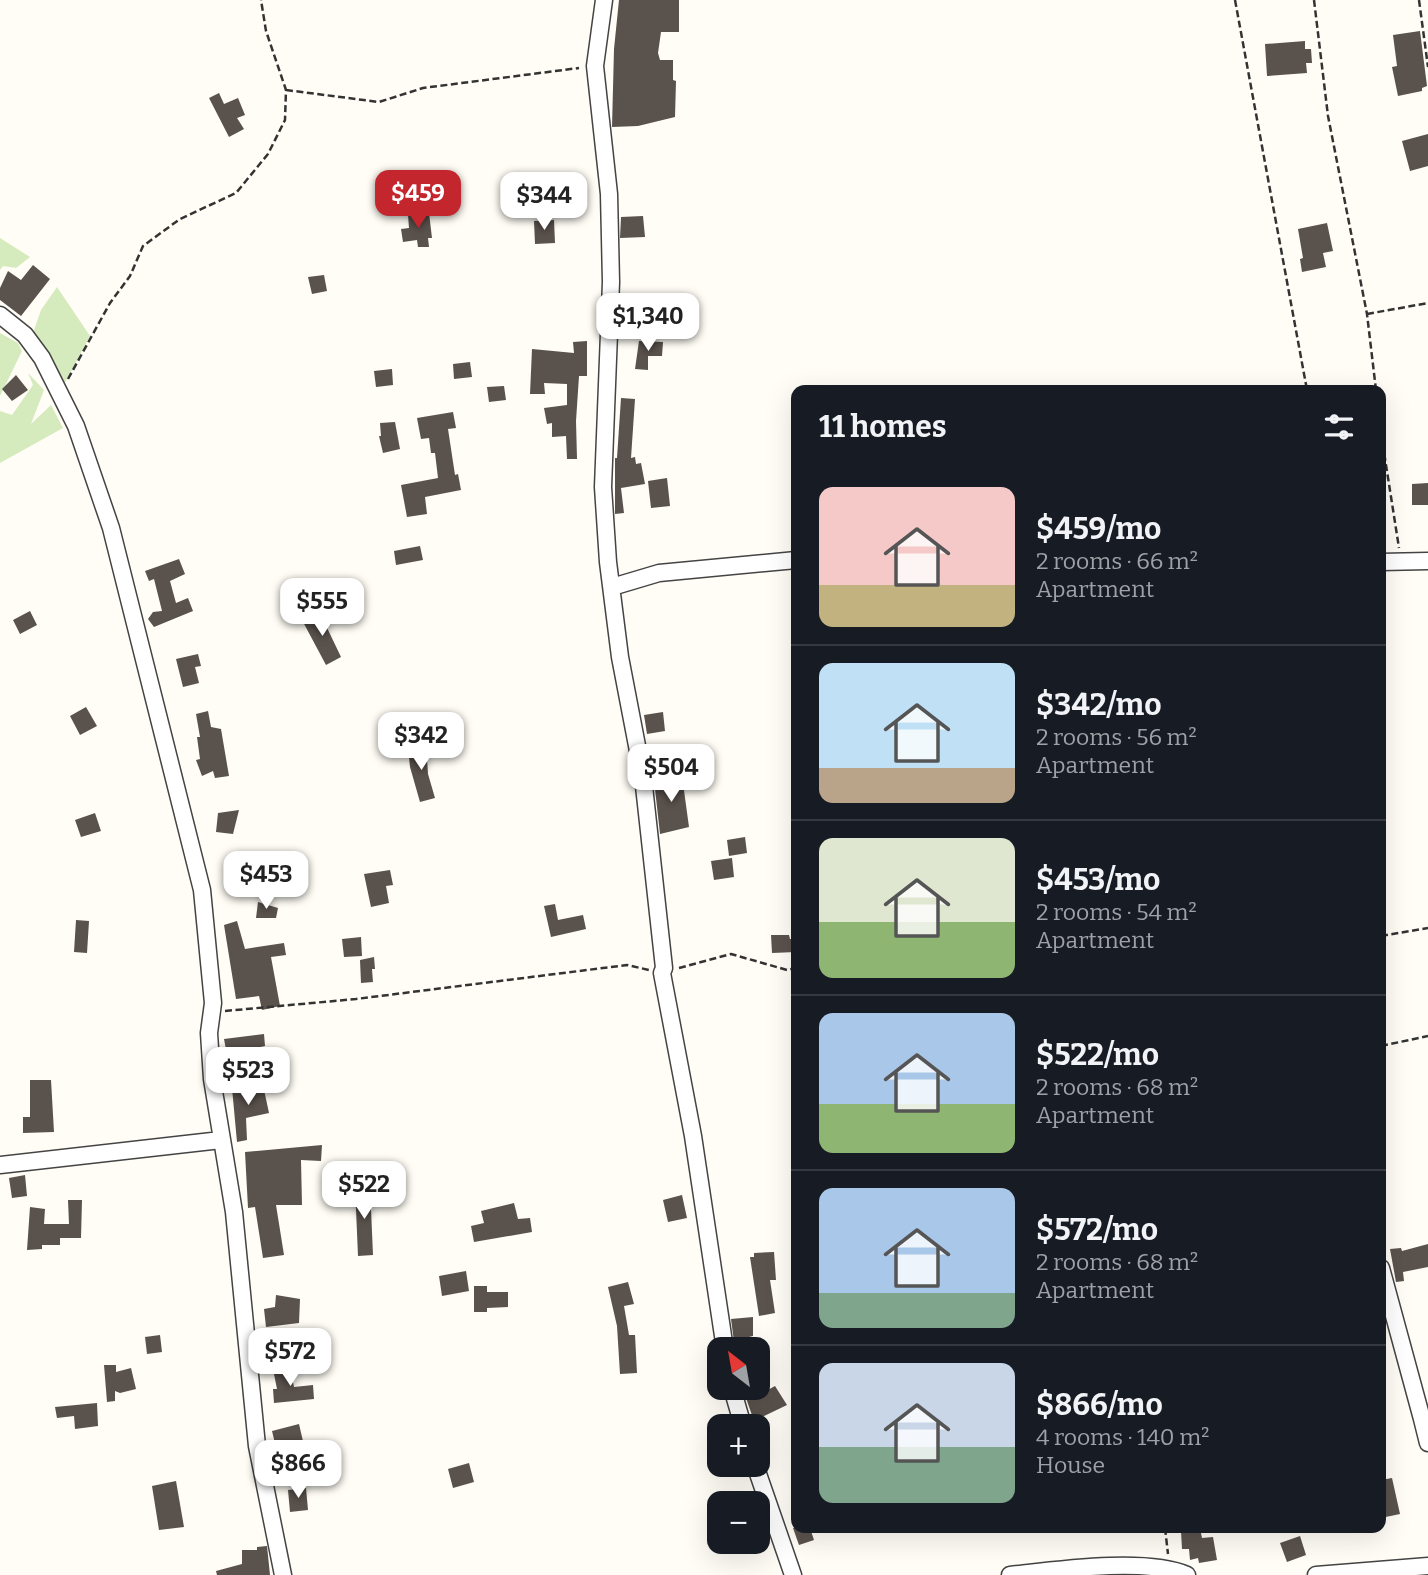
<!DOCTYPE html>
<html lang="en">
<head>
<meta charset="utf-8">
<style>
  body { margin:0; font-family:Bitter,serif; background:#20242c; color:#f1f3f6; height:100vh; display:flex; flex-direction:column; font-size:26px; white-space:nowrap }
  * { box-sizing:border-box; margin:0 }
  p { font-size:23px; color:#9ea1a6 }
  .icon { flex:none; width:38px; height:38px; fill:none; stroke:currentColor; stroke-width:2; stroke-linecap:round; stroke-linejoin:round }
  .map { position:relative; flex:1; overflow:hidden }
  .drawer { position:absolute; left:791px; top:385px; width:595px; height:1148px; display:flex; flex-direction:column; background:#171b24; border-radius:14px; box-shadow:0 7px 28px #0002 }
  .drawer>* { flex:none }
  .needle { width:46px; rotate:329deg }
  .fabs { position:absolute; left:707px; top:1337px; display:grid; gap:14px }
  .fabs a { display:grid; place-items:center; width:63px; height:63px; border-radius:14px; background:#171b24; box-shadow:0 7px 28px #0002; font-size:35px }
  .price { position:absolute; translate:-50% -60px; padding:0 16px; border-radius:14px; background:#fff; color:#222; font-size:23px; line-height:46px; filter:drop-shadow(0 2px 4px #0008) }
  .price::after { content:''; position:absolute; left:50%; top:42px; width:21px; height:16px; margin-left:-10px; background:inherit; clip-path:polygon(0 0,100% 0,50% 100%) }
  .price.active { background:#c4262e; color:#fff }
  ul { padding:0; list-style:none }
  li { display:flex; align-items:center; gap:21px; height:175px; padding:0 28px }
  li+li { border-top:2px solid #363941 }
  li span { display:grid; place-items:center; flex:none; width:196px; height:140px; border-radius:14px; color:#555 }
  li>.icon { margin-inline-start:auto }
  span .icon { width:84px; height:84px; fill:#fffc; stroke-width:1 }
  li b { font-size:30px }
  h2 { display:flex; justify-content:space-between; align-items:center; height:84px; padding:0 28px; font-size:30px }
  .map>svg:first-child { display:block }
</style>
</head>
<body>
<div class="map">
<svg width="1428" height="1575" viewBox="0 0 1428 1575">
  <rect width="100%" height="100%" fill="#fffdf5"/>
  <path fill="#d5ebbd" d="M0,238L30,257L16,268L3,266L0,270Z
    M57,287L90,336L60,392L33,333L41,310Z
    M0,333L18,343L22,351L0,396Z
    M28,373L44,390L31,424L51,405L63,428L0,463V411L12,415L33,385Z"/>
  <path fill="#5a524d" d="M619,0H679V32H661L658,53L660,60H673V80L676,81L675,117L638,126L612,127L614,49Z
    M1420,31L1427,86L1422,88V91L1398,96L1392,67L1397,66L1393,35Z
    M1305,41V49H1311L1312,63H1306L1307,73L1267,76L1265,44Z
    M219,93L224,104L238,98L245,115L237,118L244,129L229,137L209,98Z
    M1428,134V166L1410,171L1402,141Z
    M429,213L432,238H428L429,247H418L417,240L403,242L401,229L409,228L408,215Z
    M643,216L645,237L620,238L621,217Z
    M554,220L555,243L535,244L534,221Z
    M1327,223L1333,251L1323,253L1326,267L1302,272L1300,259L1303,258L1298,229Z
    M33,265L50,279L21,316L0,300V288L8,271L21,280Z
    M324,275L327,291L312,294L308,277Z
    M587,341V376H579L576,421L577,459H567L566,436L552,437V423L547,424L544,408L567,405V384L544,383L545,394H530L532,349L574,353L573,342Z
    M639,341L663,342L662,356H648V370L635,369Z
    M470,362L472,377L454,379L453,364Z
    M392,369L393,385L376,387L374,371Z
    M16,375L28,390L12,401L2,389Z
    M504,386L506,400L489,402L487,387Z
    M621,398L635,399L631,458L635,457L636,464L641,463L645,484L621,488L624,513L615,514V458H617Z
    M453,412L456,428L448,429L455,475L458,474L461,490L425,497L427,514L407,517L401,485L438,478L435,453H431L429,438L421,439L417,418Z
    M395,422L400,449L383,453L379,436H381L380,423Z
    M667,478L670,506L651,508L648,481Z
    M1428,483V505H1412V484Z
    M420,546L423,560L396,565L394,551Z
    M179,559L185,574L170,581L176,603L188,598L193,611L154,627L148,619L153,612L162,611L154,579L149,581L145,571Z
    M30,611L37,625L20,634L13,620Z
    M319,611L341,657L326,665L302,620Z
    M198,654L201,666L195,667L199,683L183,687L176,659Z
    M86,707L97,726L80,735L70,716Z
    M208,711L211,727L221,729L229,776L215,778L213,771L202,776L196,760L200,759L197,737H200L196,714Z
    M663,712L665,731L647,734L644,715Z
    M426,744L428,774L435,798L420,802L410,767L408,747Z
    M682,776L689,827L660,834L654,780Z
    M239,810L233,834L216,832L218,813Z
    M95,813L101,831L81,837L75,820Z
    M745,837L747,853L729,856L727,840Z
    M732,858L734,877L714,880L711,861Z
    M390,870L393,885L386,886L389,903L371,907L364,874Z
    M258,902L278,908L276,918H256Z
    M555,904L558,920L583,915L586,929L551,937L544,906Z
    M76,920L89,921L87,953L74,952Z
    M237,921L245,949L284,943L286,955L271,957L280,1006L262,1010L259,996L236,999L224,925Z
    M771,935H789L790,939H796V952L772,953Z
    M361,937L362,956L344,957L342,939Z
    M374,957L375,969H372L373,982L361,983L360,960Z
    M264,1034L265,1046L256,1048V1051L227,1055L224,1039Z
    M30,1080H51L54,1132L23,1133V1117H30Z
    M263,1085L269,1113L246,1118L247,1140L237,1142L232,1088Z
    M322,1145L321,1161L301,1160L302,1205H276L284,1255L263,1258L255,1207L248,1208L245,1152Z
    M25,1175L27,1196L12,1198L9,1178Z
    M355,1186H370L373,1255L358,1256Z
    M682,1195L687,1218L668,1222L663,1200Z
    M68,1200H82L81,1238H60V1245H42V1249L27,1250L30,1207L45,1209L44,1224H69Z
    M514,1203L518,1219L530,1218L532,1232L474,1242L471,1226L484,1223L481,1211Z
    M1428,1244V1267L1403,1272L1404,1281L1396,1282L1390,1249L1401,1248L1402,1251Z
    M774,1252L776,1280H770L775,1313L759,1316L750,1257H754V1253Z
    M466,1271L469,1291L442,1296L439,1276Z
    M628,1282L634,1304L624,1306L629,1335H635L637,1373L620,1374L617,1326L608,1287Z
    M474,1286H487V1292H508V1307L487,1308V1312H474Z
    M276,1295L300,1299L299,1323L266,1327L264,1309L275,1307Z
    M753,1317V1336L749,1337L752,1349H735L731,1319Z
    M160,1335L162,1352L147,1354L145,1337Z
    M104,1365H116V1372L131,1368L136,1389L120,1393L115,1391V1401L107,1402Z
    M290,1366L294,1387L313,1385L314,1399L274,1403L273,1389H277L273,1369Z
    M775,1386L787,1405L754,1421L745,1395L757,1390L759,1395Z
    M97,1403L98,1426L75,1429L74,1416L57,1418L55,1407Z
    M299,1424L306,1454L279,1460L272,1431Z
    M469,1463L474,1482L453,1488L448,1469Z
    M1392,1478L1400,1514L1381,1518V1480Z
    M176,1481L184,1527L159,1530L152,1486Z
    M306,1488L308,1510L290,1512L288,1490Z
    M793,1528H810L814,1540L799,1545Z
    M1200,1528L1202,1538L1213,1537L1217,1560L1199,1563L1198,1558L1190,1560L1189,1549H1182L1181,1531Z
    M1300,1536L1306,1555L1287,1562L1280,1543Z
    M267,1546L270,1575H217L216,1571L242,1564V1550H257V1547Z"/>
  <g fill="none" stroke-linecap="round" stroke-linejoin="round">
    <defs>
      <path id="minor" d="M604,0L595,66L609,194L611,282L603,487L608,562L620,657L643,777L664,968L662,973L693,1136L725,1349
        M0,315L25,335L42,358L76,426L111,528L202,890L213,1003L209,1033L212,1079L234,1212L257,1446L283,1575
        M1381,562L1428,561
        M612,587L659,573L796,560
        M0,1165L221,1140
        M1381,1268L1422,1419
        M732,1388L743,1426
        M1428,1419H1422L1428,1443
        M755,1465L793,1575
        M1010,1575C1055,1570 1147,1557 1187,1575
        M1316,1575L1428,1566"/>
    </defs>
    <use href="#minor" stroke="#444" stroke-width="19"/>
    <path stroke="#333" stroke-width="2.5" stroke-dasharray="7 3.5" stroke-linecap="butt" d="M1235,0L1307,390
      M1314,0L1328,116L1367,314L1376,390
      M1419,0L1428,67
      M286,90L379,102L423,88L579,68
      M1367,314L1428,303
      M68,379L110,303L130,276L143,246L180,219L236,193L268,154L285,120L286,90L266,31L261,0
      M1381,433L1399,548
      M1381,936L1428,928
      M679,968L731,954L787,970L796,968
      M225,1011L356,999L627,965L649,970
      M1381,1046L1428,1036
      M1165,1528L1168,1554"/>
    <use href="#minor" stroke="#fff" stroke-width="16"/>
  </g>
</svg>
<div class="fabs">
<a><svg class="needle" viewBox="-14 -14 28 28"><path d="M0-13l5 13h-10z" fill="#e53935"/><path d="M0 13l5-13h-10z" fill="#9ea1a6"/></svg></a>
<a>+</a>
<a>−</a>
</div>
<b class="price active" style="left:418px;top:230px">$459</b>
<b class="price" style="left:544px;top:232px">$344</b>
<b class="price" style="left:648px;top:353px">$1,340</b>
<b class="price" style="left:322px;top:638px">$555</b>
<b class="price" style="left:421px;top:772px">$342</b>
<b class="price" style="left:671px;top:804px">$504</b>
<b class="price" style="left:266px;top:911px">$453</b>
<b class="price" style="left:248px;top:1107px">$523</b>
<b class="price" style="left:364px;top:1221px">$522</b>
<b class="price" style="left:290px;top:1388px">$572</b>
<b class="price" style="left:298px;top:1500px">$866</b>
<section class="drawer">
<h2>11 homes<svg class="icon" aria-label="filters" viewBox="0 0 24 24"><path d="M4 7h16M4 17h16"/><circle cx="9" cy="7" r="2"/><circle cx="15" cy="17" r="2"/></svg></h2>
<ul>
<li><span style="background:linear-gradient(#f6c9c9 70%,#c2b280 0)"><svg class="icon" aria-label="home" viewBox="0 0 24 24"><path d="M3 11l9-7 9 7M6 9v11h12V9"/></svg></span><div><b>$459/mo</b><p>2 rooms · 66 m²</p><p>Apartment</p></div></li>
<li><span style="background:linear-gradient(#bfe0f5 75%,#b9a48a 0)"><svg class="icon" aria-label="home" viewBox="0 0 24 24"><path d="M3 11l9-7 9 7M6 9v11h12V9"/></svg></span><div><b>$342/mo</b><p>2 rooms · 56 m²</p><p>Apartment</p></div></li>
<li><span style="background:linear-gradient(#dfe7d0 60%,#8fb573 0)"><svg class="icon" aria-label="home" viewBox="0 0 24 24"><path d="M3 11l9-7 9 7M6 9v11h12V9"/></svg></span><div><b>$453/mo</b><p>2 rooms · 54 m²</p><p>Apartment</p></div></li>
<li><span style="background:linear-gradient(#a9c7e8 65%,#8fb573 0)"><svg class="icon" aria-label="home" viewBox="0 0 24 24"><path d="M3 11l9-7 9 7M6 9v11h12V9"/></svg></span><div><b>$522/mo</b><p>2 rooms · 68 m²</p><p>Apartment</p></div></li>
<li><span style="background:linear-gradient(#a9c7e8 75%,#7fa58c 0)"><svg class="icon" aria-label="home" viewBox="0 0 24 24"><path d="M3 11l9-7 9 7M6 9v11h12V9"/></svg></span><div><b>$572/mo</b><p>2 rooms · 68 m²</p><p>Apartment</p></div></li>
<li><span style="background:linear-gradient(#c9d6e8 60%,#7fa58c 0)"><svg class="icon" aria-label="home" viewBox="0 0 24 24"><path d="M3 11l9-7 9 7M6 9v11h12V9"/></svg></span><div><b>$866/mo</b><p>4 rooms · 140 m²</p><p>House</p></div></li>
</ul>
</section>
</div>
</body>
</html>
